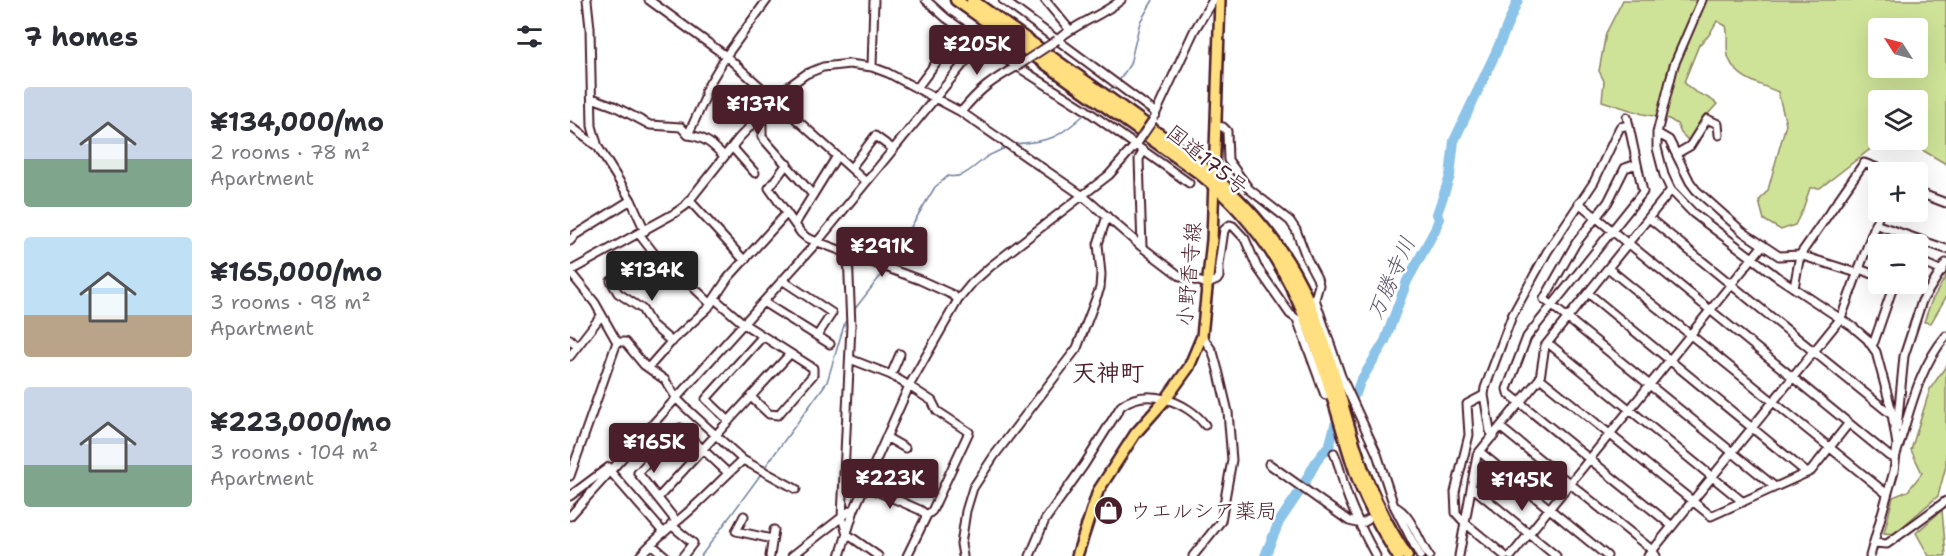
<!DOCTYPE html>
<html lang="en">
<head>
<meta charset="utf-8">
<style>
  body { margin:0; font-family:"Shantell Sans","Klee One",sans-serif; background:#f2f2f3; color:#2b2b33; height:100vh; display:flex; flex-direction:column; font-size:22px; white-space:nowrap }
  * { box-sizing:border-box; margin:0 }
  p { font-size:20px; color:#7c7c81 }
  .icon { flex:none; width:33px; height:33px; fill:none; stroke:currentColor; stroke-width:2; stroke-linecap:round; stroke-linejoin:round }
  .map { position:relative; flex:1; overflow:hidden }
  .sheet { display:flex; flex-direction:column; background:#fff; width:570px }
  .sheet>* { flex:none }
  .needle { width:39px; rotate:306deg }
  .fabs { position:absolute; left:1298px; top:18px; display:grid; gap:12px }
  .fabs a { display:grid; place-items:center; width:60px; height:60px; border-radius:6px; background:#fff; box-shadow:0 6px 24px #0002; font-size:30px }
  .price { position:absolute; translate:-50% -51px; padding:0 14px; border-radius:6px; background:#4a1f2b; color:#fff; font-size:20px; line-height:39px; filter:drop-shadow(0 2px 3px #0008) }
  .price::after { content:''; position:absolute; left:50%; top:36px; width:18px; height:14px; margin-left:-9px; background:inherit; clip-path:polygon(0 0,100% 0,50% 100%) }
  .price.on { background:#222; color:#fff }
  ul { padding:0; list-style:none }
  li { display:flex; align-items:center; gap:18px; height:150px; padding:0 24px }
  li span { display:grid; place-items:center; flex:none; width:168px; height:120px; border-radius:6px; color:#555 }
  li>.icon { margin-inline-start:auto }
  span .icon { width:72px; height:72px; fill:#fffc; stroke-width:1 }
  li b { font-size:26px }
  h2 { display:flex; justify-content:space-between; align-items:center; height:72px; padding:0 24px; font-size:26px }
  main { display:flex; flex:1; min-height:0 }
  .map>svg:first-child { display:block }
</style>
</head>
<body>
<main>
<section class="sheet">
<h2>7 homes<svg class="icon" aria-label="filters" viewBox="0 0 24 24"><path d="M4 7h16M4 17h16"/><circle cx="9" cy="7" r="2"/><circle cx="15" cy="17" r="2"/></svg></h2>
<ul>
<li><span style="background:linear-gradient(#c9d6e8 60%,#7fa58c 0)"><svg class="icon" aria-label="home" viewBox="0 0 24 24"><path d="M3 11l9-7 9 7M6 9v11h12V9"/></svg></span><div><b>¥134,000/mo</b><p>2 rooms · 78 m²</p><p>Apartment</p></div></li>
<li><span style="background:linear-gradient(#bfe0f5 65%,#b9a48a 0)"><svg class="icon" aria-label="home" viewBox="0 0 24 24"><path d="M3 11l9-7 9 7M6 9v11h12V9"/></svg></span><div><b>¥165,000/mo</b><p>3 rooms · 98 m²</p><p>Apartment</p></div></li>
<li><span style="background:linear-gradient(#c9d6e8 65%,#7fa58c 0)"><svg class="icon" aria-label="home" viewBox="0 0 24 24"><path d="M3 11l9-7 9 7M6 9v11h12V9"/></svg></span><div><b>¥223,000/mo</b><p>3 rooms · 104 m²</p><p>Apartment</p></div></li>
</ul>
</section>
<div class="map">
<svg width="1376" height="556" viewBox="0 0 1376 556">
  <rect width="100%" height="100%" fill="#fff"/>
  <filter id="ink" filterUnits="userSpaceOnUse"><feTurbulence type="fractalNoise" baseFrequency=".0167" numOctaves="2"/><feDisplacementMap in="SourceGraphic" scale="12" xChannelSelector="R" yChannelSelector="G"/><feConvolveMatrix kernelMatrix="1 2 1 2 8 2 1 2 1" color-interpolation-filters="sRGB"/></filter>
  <g filter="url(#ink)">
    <path fill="#cfe398" stroke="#8c8162" stroke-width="1.5" fill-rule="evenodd" d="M1053,0H1376V164L1335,140H1347V100H1308V140H1312L1250,188H1240L1233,209L1225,225L1211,230L1194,220L1189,201L1198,190L1216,124L1208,92C1190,84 1167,79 1159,59C1155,50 1159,36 1156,26L1147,21L1139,35L1129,45L1114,82C1125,96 1137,94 1147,104L1138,114L1120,142L1111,133L1107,124L1099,119L1073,114L1032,101L1034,81L1029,71L1036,33ZM1308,28H1347V68H1308Z
      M1376,276V297L1361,323L1354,322L1361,302Z
      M1376,366V466L1368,496L1324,534L1314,533L1323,497L1338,491L1352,473L1341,450L1360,389Z
      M1372,510L1376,556H1359L1346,533Z"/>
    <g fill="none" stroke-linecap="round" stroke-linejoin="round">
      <path stroke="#71819d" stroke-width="1.5" d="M549,81L560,64L570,22L583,0
        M539,90L543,87
        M444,144C481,141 487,139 515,114
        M318,265L365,187L378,176C394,180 406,164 418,156C424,153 431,150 437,147
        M284,310L316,269
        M195,467L257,382L275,322L278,319
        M131,556L191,474"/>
      <path stroke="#8bc3e9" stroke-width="10" d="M695,556L709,522L730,491L746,462L760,444L765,425L787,391L790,382L815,341L837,281L865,230L869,219L867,214L880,176L884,141L926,52L948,0"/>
      <path stroke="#dbd2d5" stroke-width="7" stroke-dasharray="7 3.5" stroke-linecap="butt" d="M777,465L797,458"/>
      <defs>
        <path id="minor" d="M17,0L20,28L22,126L28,147L61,200L75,231
          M79,0L156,56L296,182
          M356,0L376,18L403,37
          M433,0L586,113
          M475,0L499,29
          M1132,0L1104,65L1087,133V148L1094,175L1101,190L1123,213L1206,276L1283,327L1297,339L1306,352L1321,408L1327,445L1324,471L1300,556
          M487,40C506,23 530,17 551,0
          M418,48L516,110L619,183
          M302,67L304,0
          M347,88L377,48L385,50L397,42L401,35
          M22,98L44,106L80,125L111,127L118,135C135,137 142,144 154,156
          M391,112C410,89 421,81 446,67
          M585,115L624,31L643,0
          M1057,117L1073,192L957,337L937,389L938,393L1102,526
          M188,119L192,123V137L243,195
          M0,126L28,147
          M647,126L653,127L657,131L658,160L679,189L720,221L726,230L737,259L747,278L749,285L745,299L771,376L807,454L824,506L850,556
          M1087,133L1099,140L1120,182L1126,190L1173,232L1209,256L1230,255L1287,273
          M118,135L135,98V91L156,56L197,0
          M162,147L185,173
          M1106,154L1120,146L1137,119L1148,124L1149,135
          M217,164L199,188L231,233L237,238L350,280L383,295L388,300
          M1067,164L1055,168L1038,202L1006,243L974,299L1205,487
          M281,168L305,136L323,149
          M1347,192L1376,203
          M119,200L174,260
          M1009,203L1058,244
          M1079,218L1322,415
          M225,224L267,156
          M1305,224L1376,249
          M69,234L86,256L121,285L141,304
          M0,241L5,235L61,200
          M1058,243L1319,456L1325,458C1339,416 1347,370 1376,336
          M572,247L569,159L573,152
          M278,253L281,326L272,517L277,534L308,556
          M1347,260L1372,271
          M1038,268L1317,494
          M1289,269L1308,276
          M0,271L105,213L115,206L169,138L218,87L236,74L253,67L279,64L302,67L318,73L391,112L513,196L572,247L610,276L638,284L647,280L649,277V265L654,230L660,225L663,226L675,239L687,267L720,314L727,319L755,395
          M0,272L25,303L47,342L0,476
          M212,280L262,313L247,336
          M41,281L48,293L72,309L81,324L102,342
          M1224,288L1230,255L1294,163L1318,172
          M1018,293L1237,473
          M145,299L174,324L243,368V375L208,415L199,414L181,397
          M193,302L260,344
          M0,339L7,347
          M47,342H55L74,365L95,380L107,399L116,408L173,460L226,489
          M978,343L1173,502
          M1301,345L1304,342L1324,284
          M0,356L31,316
          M280,359L321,375L339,386L362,401L367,411L399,432L362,511L357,515L337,556
          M78,368L101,342L138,308L158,278L217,213
          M321,375L330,354
          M970,378L1141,516L1241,471L1279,423
          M914,395L897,404L899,435L885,492L886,513L895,523L935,556
          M159,421L136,399L193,336
          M930,427L1082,550L1086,556
          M1327,428L1334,356L1352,301L1376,263
          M924,436L920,431L914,395L915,388L942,316L977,252L1024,182L1050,127L1059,125
          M316,437L335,448
          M910,452L1037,556
          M764,453C769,464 771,474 774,485C781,509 794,534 806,556
          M699,464L779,521L791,524L798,520
          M40,471L93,532
          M295,486L350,510L357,515
          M902,487L986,556
          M0,496L39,467
          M88,498L220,354
          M824,506C842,514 848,541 859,556
          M0,516L248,241L426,24
          M174,516L166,531L202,539
          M106,521L68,473L110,428L158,473
          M101,525L123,543L113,556
          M1304,543L1317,544L1376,501
          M82,545L95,556
          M70,556C87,535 110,521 129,502C144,488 158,473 173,460
          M200,556L204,530
          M222,556L281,510H284
          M270,556L284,510L339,386L388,300L402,283L421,266L539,175L568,142
          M393,556L391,544L396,511L403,488L424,456L507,348L530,288L531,274L528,244L537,216
          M460,556L475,520L514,465L551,406C577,386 618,402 635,425
          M623,556L651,521L662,460L658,412L649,374L643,352L632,336
          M889,556L907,455L970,378L975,346L1101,190
          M941,556L1193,245
          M1078,556L1271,318L1310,212"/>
        <path id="major" d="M507,556L528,491L565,434L596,399L619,367L632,336L642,240L650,0"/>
        <path id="highway" d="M386,0L629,173C705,234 735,304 762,396C772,426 779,458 791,487C801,511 814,534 828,556
          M402,0C450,35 498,69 546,103C625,160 696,206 737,298C764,357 773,421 797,480C808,507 821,532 837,556"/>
      </defs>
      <use href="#minor" stroke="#4a1f2b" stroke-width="11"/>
      <use href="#major" stroke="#4a1f2b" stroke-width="14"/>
      <use href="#highway" stroke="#4a1f2b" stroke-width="15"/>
      <use href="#minor" stroke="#fff" stroke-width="7"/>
      <use href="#major" stroke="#ffdf80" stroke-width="9"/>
      <use href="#highway" stroke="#ffdf80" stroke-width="10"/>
      <defs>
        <path id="minor-bridge" d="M405,38L418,48
          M446,67L487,40
          M568,142L583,120"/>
      </defs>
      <use href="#minor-bridge" stroke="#4a1f2b" stroke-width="11" stroke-linecap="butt"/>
      <use href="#minor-bridge" stroke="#fff" stroke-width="7"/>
    </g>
  </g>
  <defs>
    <symbol id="shop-disc" viewBox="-11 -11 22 22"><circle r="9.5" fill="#4a1f2b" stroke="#fff"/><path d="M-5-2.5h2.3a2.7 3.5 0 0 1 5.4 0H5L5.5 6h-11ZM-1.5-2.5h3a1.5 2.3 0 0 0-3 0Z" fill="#fff"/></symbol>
  </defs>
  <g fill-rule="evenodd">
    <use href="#shop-disc" x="522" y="494" width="33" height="33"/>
  </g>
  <g text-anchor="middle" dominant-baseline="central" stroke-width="5" stroke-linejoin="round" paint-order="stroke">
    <g font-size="21" fill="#4a1f2b" stroke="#fff">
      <text transform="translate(637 160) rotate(39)">国道175号</text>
      <text transform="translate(619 274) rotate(-85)">小野香寺線</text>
    </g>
    <g font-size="21" fill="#4a1f2b" stroke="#fff" text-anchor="start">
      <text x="560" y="511">ウエルシア薬局</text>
    </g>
    <g font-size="22" font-style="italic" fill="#61586e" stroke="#fff">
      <text transform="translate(821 278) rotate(-66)">万勝寺川</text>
    </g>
    <g font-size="24" font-weight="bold" fill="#4a1f2b" stroke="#fff">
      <text x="538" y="373">天神町</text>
    </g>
  </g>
</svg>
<div class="fabs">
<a><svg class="needle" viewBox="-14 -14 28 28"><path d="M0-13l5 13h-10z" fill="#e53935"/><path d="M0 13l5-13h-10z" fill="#7c7c81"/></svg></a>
<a><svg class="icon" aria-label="layers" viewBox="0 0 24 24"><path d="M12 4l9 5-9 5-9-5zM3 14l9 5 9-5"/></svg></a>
<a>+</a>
<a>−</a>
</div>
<b class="price" style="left:407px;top:76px">¥205K</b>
<b class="price" style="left:188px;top:136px">¥137K</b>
<b class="price" style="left:312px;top:278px">¥291K</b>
<b class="price on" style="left:82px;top:302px">¥134K</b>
<b class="price" style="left:84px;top:474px">¥165K</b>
<b class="price" style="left:320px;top:510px">¥223K</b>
<b class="price" style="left:952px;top:512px">¥145K</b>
</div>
</main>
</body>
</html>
